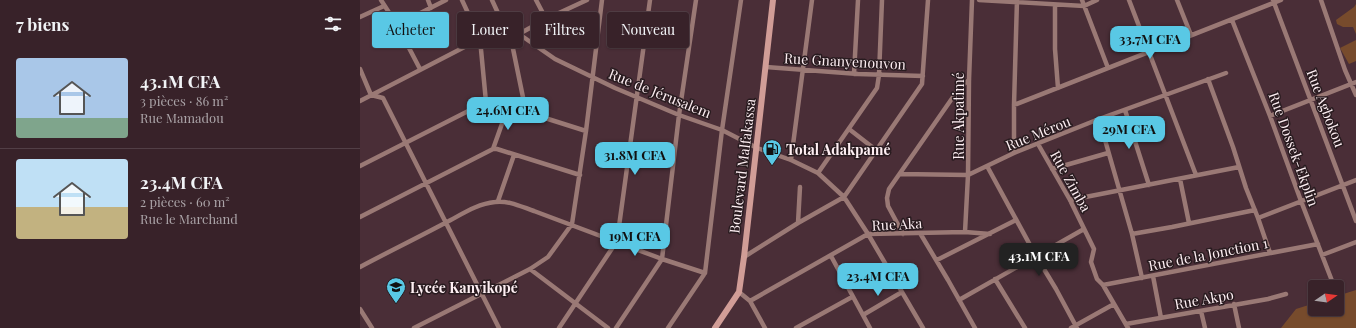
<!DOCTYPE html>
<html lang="fr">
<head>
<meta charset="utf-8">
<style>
  body { margin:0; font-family:"Playfair Display",serif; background:#3f2a31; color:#f1f3f6; height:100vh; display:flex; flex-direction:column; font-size:15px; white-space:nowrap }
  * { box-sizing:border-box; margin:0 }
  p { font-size:13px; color:#aba4a8 }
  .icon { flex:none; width:22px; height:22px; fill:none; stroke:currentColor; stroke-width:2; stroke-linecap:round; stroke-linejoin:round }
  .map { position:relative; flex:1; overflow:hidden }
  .sheet { display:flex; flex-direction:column; background:#382229; width:360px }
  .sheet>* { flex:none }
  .banner { position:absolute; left:12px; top:12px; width:380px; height:36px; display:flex; gap:8px }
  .needle { width:26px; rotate:77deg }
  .fabs { position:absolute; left:948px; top:280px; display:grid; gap:8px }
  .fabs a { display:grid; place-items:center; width:36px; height:36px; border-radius:4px; background:#382229; box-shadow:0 1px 3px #0004,0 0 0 1px #523f46; font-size:20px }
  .price { position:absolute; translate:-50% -34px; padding:0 9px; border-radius:8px; background:#59c8e5; color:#111; font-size:13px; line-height:26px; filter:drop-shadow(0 1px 2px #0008) }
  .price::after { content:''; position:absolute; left:50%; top:24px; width:12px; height:9px; margin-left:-6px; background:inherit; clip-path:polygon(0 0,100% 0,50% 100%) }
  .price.on { background:#222; color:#fff }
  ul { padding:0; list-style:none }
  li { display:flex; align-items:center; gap:12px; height:100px; padding:0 16px }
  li+li { border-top:1px solid #523f46 }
  li span { display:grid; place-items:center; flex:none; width:112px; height:80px; border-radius:4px; color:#555 }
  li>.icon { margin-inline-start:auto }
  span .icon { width:48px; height:48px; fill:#fffc; stroke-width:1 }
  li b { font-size:17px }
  h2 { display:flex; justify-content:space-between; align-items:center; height:48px; padding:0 16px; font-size:17px }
  .tag { padding:0 14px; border-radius:4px; background:#382229; box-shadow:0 1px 3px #0004,0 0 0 1px #523f46; font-size:14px; line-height:36px }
  .tag.on { background:#59c8e5; color:#111 }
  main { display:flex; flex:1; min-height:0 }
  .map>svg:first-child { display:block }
</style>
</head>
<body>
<main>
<section class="sheet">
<h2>7 biens<svg class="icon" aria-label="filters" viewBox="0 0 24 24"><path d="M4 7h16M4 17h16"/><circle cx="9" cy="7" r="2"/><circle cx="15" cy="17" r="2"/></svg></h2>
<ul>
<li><span style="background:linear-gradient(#a9c7e8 75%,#7fa58c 0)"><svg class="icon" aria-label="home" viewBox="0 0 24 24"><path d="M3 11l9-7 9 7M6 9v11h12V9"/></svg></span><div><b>43.1M CFA</b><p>3 pièces · 86 m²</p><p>Rue Mamadou</p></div></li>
<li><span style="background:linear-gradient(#bfe0f5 60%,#c2b280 0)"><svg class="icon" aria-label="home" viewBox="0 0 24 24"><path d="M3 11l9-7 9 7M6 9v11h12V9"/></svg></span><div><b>23.4M CFA</b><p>2 pièces · 60 m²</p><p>Rue le Marchand</p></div></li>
</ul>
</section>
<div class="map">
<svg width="996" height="328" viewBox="0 0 996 328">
  <rect width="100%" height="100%" fill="#4a2e37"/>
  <path fill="#774b2c" d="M996,4V34L993,27H983L977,24L976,20L994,7Z
    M996,40V61L989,64L980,48Z
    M996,290V328H921L936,309L955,303V309H977V296Z"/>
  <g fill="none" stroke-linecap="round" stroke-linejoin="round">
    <path stroke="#9a7975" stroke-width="4.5" d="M21,0L37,25L60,69
      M68,0L71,8
      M102,0L120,39L126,102
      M132,0L143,24L150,34L166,112
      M176,0L186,19
      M619,0L724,6L737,0
      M722,0L748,68
      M769,0L836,175
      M817,0L831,35
      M913,0L996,221
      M961,0L985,70L996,95
      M695,5V49L698,88
      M0,17L24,6
      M872,20L910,116L941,201L974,286
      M37,25L86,0
      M159,34L195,59L255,88L319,115L362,130L397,148L431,160L458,173L484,197L508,234L563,328
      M406,67L498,74L563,76
      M0,69L11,95L23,98L139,328
      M494,74L498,0
      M848,79L873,147L886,188L898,218L910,253
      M0,101L120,39L150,34H159L186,19L227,0
      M654,105L921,0
      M765,110L789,185
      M910,116L996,82
      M739,119L772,234L782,278
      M489,129L516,150
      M678,144L710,200L734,249L731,262L737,279L743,285L768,328
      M133,149L148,107
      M654,153V105L657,0
      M431,160L452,0
      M0,166L126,102L166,112L226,131
      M627,166L676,256L696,289L717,328
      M692,169L748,153
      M458,173L517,88L519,75L522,0
      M540,174L608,175L654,153L739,119L866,73
      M820,179L829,223
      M710,200L879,167
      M138,201L154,155
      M0,217L133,149H137L220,175
      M898,218L996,180
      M438,223L440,187
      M605,232L608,175L609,80L612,0
      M560,233L588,280L615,328
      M543,234L528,206L527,198L529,189L600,87L609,80
      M772,234L812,227L895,210
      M962,255L996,242
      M471,256L510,328
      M384,257L438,223L484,197L562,84L568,0
      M577,260L656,220
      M0,267C28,252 57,238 85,223C101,215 116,204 135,202C148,200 162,207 174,211L302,259L345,273
      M170,269L248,328
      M793,276L801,318
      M635,279L665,328
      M743,285L958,244
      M379,292L390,301L405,328
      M599,300L724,229
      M390,301L508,234L605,232L630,234
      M874,304L879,328
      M0,309L12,328
      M841,311L845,328
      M503,315L542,292
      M766,324L908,299L926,294
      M54,328L170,269L188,257L212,224L226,131L242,0
      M199,328L257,241L290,0
      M256,328L302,259L319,115L336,0
      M308,328L345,273L362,130L381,0
      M436,328L492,297
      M711,328L754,304"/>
    <path stroke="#d19d97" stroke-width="6" d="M355,328L379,292L384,257L413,0"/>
  </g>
  <defs>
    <symbol id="fuel-pin" viewBox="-11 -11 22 30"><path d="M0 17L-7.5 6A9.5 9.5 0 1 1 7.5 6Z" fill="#59c8e5" stroke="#281b1f"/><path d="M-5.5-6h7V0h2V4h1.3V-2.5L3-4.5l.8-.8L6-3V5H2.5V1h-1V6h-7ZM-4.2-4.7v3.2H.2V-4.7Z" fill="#111"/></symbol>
    <symbol id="school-pin" viewBox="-11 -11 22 30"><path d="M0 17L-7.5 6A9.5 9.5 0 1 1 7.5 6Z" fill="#59c8e5" stroke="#281b1f"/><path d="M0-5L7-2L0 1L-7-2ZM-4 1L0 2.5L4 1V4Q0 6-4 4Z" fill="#111"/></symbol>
  </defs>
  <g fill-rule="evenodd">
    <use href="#fuel-pin" x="401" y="138" width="22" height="30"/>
    <use href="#school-pin" x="25" y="276" width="22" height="30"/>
  </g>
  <g text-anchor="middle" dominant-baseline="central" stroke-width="3" stroke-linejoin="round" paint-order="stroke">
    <g font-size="14" fill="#fdeef2" stroke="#281b1f">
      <text transform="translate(485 61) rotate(3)">Rue Gnanyenouvon</text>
      <text transform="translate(300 93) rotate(22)">Rue de Jérusalem</text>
      <text transform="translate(966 108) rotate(69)">Rue Agbokou</text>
      <text transform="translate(598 116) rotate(-90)">Rue Akpatimé</text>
      <text transform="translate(678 133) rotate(-22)">Rue Mérou</text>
      <text transform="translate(934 149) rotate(70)">Rue Dossek-Ekplin</text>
      <text transform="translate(382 166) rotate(-83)">Boulevard Malfakassa</text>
      <text transform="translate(711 181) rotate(61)">Rue Zimba</text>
      <text transform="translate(537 224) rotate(-3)">Rue Aka</text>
      <text transform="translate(848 254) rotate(-11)">Rue de la Jonction 1</text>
      <text transform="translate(844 299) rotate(-10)">Rue Akpo</text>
    </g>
    <g font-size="14" font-weight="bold" fill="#fdeef2" stroke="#281b1f" text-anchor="start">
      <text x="426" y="149">Total Adakpamé</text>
      <text x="50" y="287">Lycée Kanyikopé</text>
    </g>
  </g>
</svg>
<div class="fabs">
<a><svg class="needle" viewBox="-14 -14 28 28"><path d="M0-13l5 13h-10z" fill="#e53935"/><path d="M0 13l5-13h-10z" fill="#aba4a8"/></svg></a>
</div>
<b class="price" style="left:790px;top:60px">33.7M CFA</b>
<b class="price" style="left:148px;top:131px">24.6M CFA</b>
<b class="price" style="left:769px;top:150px">29M CFA</b>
<b class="price" style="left:275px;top:176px">31.8M CFA</b>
<b class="price" style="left:275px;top:257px">19M CFA</b>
<b class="price on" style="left:679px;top:277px">43.1M CFA</b>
<b class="price" style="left:518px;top:297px">23.4M CFA</b>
<div class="banner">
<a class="tag on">Acheter</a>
<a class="tag">Louer</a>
<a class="tag">Filtres</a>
<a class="tag">Nouveau</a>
</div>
</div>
</main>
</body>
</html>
